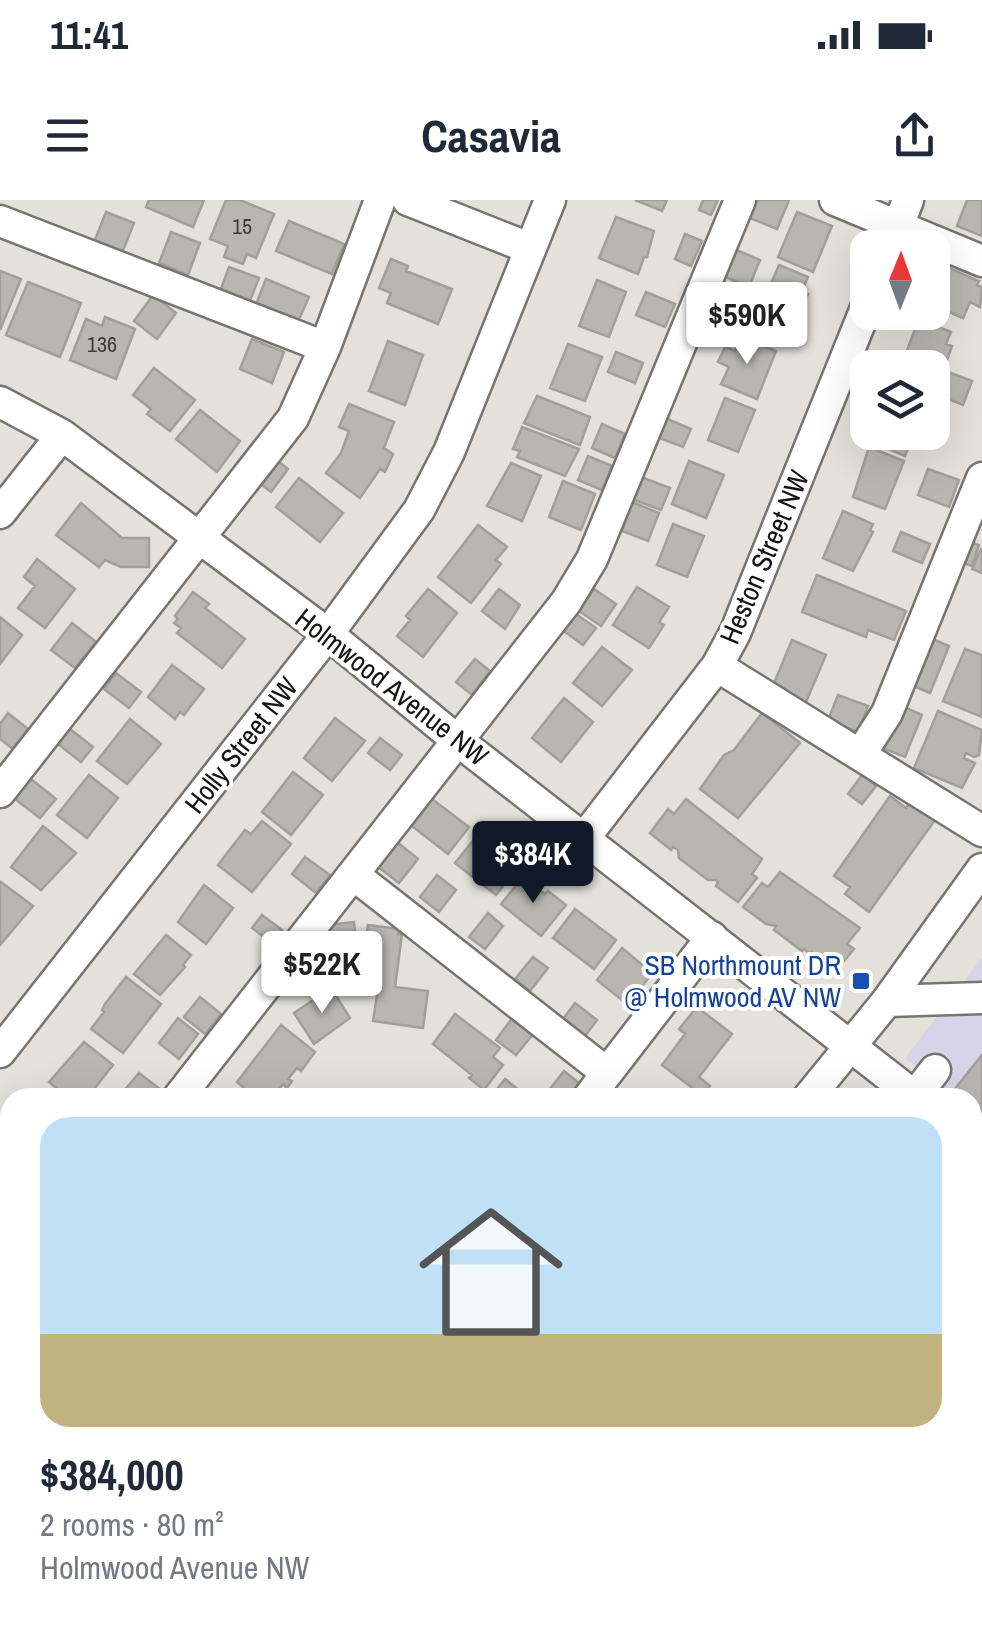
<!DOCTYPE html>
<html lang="en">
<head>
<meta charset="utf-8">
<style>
  body { margin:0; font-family:"Archivo Narrow",sans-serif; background:#f2f2f3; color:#1f2937; height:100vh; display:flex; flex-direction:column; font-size:38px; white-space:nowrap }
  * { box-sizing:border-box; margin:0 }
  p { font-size:32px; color:#747a83 }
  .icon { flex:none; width:55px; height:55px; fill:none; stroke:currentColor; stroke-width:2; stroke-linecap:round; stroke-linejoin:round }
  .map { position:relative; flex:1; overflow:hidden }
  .sheet { position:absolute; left:0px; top:888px; width:982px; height:552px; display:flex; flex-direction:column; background:#fff; border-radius:30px 30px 0 0; box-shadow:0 10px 40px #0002 }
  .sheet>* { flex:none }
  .needle { width:65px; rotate:1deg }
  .controls { position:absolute; left:850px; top:30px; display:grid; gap:20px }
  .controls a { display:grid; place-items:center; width:100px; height:100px; border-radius:20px; background:#fff; box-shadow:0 10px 40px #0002; font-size:50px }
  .price { position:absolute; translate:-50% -85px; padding:0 22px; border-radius:10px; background:#fff; color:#222; font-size:32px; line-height:65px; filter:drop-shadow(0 2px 5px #0008) }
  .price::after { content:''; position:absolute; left:50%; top:60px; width:30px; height:22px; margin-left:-15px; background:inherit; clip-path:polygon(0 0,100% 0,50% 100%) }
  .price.current { background:#111827; color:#fff }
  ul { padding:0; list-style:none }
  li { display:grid; align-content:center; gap:20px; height:530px; padding:0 40px }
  li span { display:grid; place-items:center; height:310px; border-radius:30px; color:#555 }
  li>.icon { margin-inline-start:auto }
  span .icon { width:180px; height:180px; fill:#fffc; stroke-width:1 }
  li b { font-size:42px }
  .status { display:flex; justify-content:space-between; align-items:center; height:70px; padding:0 50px; background:#fff; direction:ltr }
  .status svg { height:28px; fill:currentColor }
  header { display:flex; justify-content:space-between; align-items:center; height:130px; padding:0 40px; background:#fff; font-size:45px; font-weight:700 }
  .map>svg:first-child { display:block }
</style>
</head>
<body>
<div class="status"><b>11:41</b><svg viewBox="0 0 49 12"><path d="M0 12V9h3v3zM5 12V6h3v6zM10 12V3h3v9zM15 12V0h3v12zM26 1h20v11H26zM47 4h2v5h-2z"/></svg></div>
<header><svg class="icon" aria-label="menu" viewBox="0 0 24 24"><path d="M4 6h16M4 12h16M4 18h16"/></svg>Casavia<svg class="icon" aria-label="share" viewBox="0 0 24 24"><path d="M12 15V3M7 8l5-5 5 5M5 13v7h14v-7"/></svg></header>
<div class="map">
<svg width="982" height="1438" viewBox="0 0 982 1438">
  <rect width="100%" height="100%" fill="#e3e1da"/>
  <path fill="#d7d4ea" d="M982,758V920L973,912L972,898L955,897L905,858Z"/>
  <path fill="#e6d0dc" d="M973,966L982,973V1438H742L717,1430H972Z"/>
  <path fill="#b6c4ae" d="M430,1430H717L742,1438H424Z"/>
  <path fill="#b8b6b0" stroke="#a19f99" stroke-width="2.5" d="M149,0H204L193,27L146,7Z
    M226,0H240L274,14L256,58L247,54L243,64L224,57L228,46L210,39Z
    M635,0H667L662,11Z
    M703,0H718L711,15L699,10Z
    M757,0H789L777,29L750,18Z
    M967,0H982V36L957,26Z
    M106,12L134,23L122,53L94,42Z
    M797,12L832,26L813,72L778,57Z
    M616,17L654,31L647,57H644L638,74L599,58Z
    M289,21L344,44L332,74L276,51Z
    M171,32L200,43L188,75L159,63Z
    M685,34L702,41L691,66L675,59Z
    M732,48L760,60L749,87L721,75Z
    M391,59L408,66L406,71L452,89L438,124L387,103L391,93L379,88Z
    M779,65L808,77L802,91L808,94L795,123L791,122L785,137L745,120L760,84L769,88Z
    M942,65L979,81L977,85L982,87L980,107L970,102L963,118L932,105V88Z
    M229,67L259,78L247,108L218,97Z
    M0,71L21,79L0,130Z
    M266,79L309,97L297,124L255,107Z
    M597,80L626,92L609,137L579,126Z
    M28,82L81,103L60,157L6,135Z
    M646,92L675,104L665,127L636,115Z
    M153,95L176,113L157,139L134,121Z
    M707,111L736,122L726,147L697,135Z
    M105,117L135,129L116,179L70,160L86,119L102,126Z
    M919,119L951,132L946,144L952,146L945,166L938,163L932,177V168H895L896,165L901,166Z
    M741,137L776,151L757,199L721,184L729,167L718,162L725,147L735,151Z
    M252,139L284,152L272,183L240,169Z
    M388,141L423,155L405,205L369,191Z
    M568,144L602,157L585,201L550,188Z
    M616,152L643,163L635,183L608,172Z
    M154,168L195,200L170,231L147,214L151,209L133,195Z
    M943,170L972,181L963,205L932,193V177L939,180Z
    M537,196L590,217L580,245L524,223Z
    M725,198L755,210L738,252L708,240Z
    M349,204L394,222L384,248L393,254L385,272L380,269L360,298L326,273L341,253L349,231L339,227Z
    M200,210L240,241L217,272L176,239Z
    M665,218L691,229L683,247L657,237Z
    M602,224L625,234L615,258L592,248Z
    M522,227L579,249L565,276L517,257L520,251L513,249Z
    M876,232H914L905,256L872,242Z
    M869,247L904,261L885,309L853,297Z
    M588,256L612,266L602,290L578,280Z
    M274,258L288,269L271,292L257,281Z
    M689,261L724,275L706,318L672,304Z
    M511,263L541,276L522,321L487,306Z
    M928,269L959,280L949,307L918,295Z
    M641,277L670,288L661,310L632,299Z
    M299,278L343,313L320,342L276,307Z
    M563,281L595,294L581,330L549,317Z
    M632,302L659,313L648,341L622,331Z
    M81,303L122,338H149V367H121L105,360L99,367L56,335Z
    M843,311L873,324L870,330L873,332L853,371L823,358Z
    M673,324L704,336L687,377L657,365Z
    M478,325L507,347L496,360L501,364L471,403L438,377Z
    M901,332L930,344L922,363L893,351Z
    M967,341L979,345L972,366L960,362Z
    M981,349H982V373L972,369Z
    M37,359L75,389L45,428L18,408L35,386L24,377Z
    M817,375L906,411L894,440L868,430L866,437L802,412Z
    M637,387L669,407L659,422L664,425L649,448L613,425Z
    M428,389L457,413L423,457L397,436L410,420L406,416Z
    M499,389L520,405L505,429L482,411Z
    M594,389L616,404L601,426L579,411Z
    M193,392L209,404L205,408L245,439L222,468L177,433L181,428L174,423L178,419L175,416Z
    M573,412L596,428L583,445L561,429Z
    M0,417L22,435L0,464Z
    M72,423L96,442L75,468L51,450Z
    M923,435L949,446L930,493L904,482Z
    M792,440L826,455L806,502L772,488Z
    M602,447L632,470L602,506L573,483Z
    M965,449L982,455V517L943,501Z
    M475,459L490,471L472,495L456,482Z
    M172,465L204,489L184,515L180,512L175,519L148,497Z
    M116,473L141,492L129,508L104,489Z
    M838,495L868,506L858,532L828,520Z
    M564,498L593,522L561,562L532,538Z
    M897,504L922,515L905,557L880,547Z
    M938,511L982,530L979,555L974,557L966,553L964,558L975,563L962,588L914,568Z
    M8,513L28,529L13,549L0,539V524Z
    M762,513L800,543L738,618L700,589L724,555L734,550Z
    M335,518L365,541L332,581L304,558Z
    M130,519L161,544L127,584L97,561Z
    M70,529L93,547L81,562L58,544Z
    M380,538L402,555L390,570L368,553Z
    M293,572L323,595L291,635L262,612Z
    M89,575L118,598L87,638L57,615Z
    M862,575L876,586L862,604L848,594Z
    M31,579L56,599L40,618L15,599Z
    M428,596L469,627L448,654L408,623Z
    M890,596L906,608L910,602L935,620L869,712L845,694L850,687L834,676Z
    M686,599L762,659L752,674L757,678L738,702L716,686L718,682L716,680H708L679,658L678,650L673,647L671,650L650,633L668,609L674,614Z
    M262,621L291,644L252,692L218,665L245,630L251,634Z
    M43,626L76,653L41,690L11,667Z
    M479,633L519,666L496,695L455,663Z
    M392,638L418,659L399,683L373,663Z
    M305,657L330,675L316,693L292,674Z
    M780,672L860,728L847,744L854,749L835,772L812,752L810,754L804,749L802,751L774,730L776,726L766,724L743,707L762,683L768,687Z
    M437,675L456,690L439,712L420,697Z
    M523,677L545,694L548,691L566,705L541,736L501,704Z
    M1,682L33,706L0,745V684Z
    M204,685L233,708L206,744L178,722Z
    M575,709L616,740L594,769L553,738Z
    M488,713L503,726L485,749L469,737Z
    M262,715L282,730L272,743L252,728Z
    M354,722L357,753L328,755L325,725Z
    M368,725L399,729L398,734H402L395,787L428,791L423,828L373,821L378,789L365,787L368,764H362Z
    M166,735L191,755L183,765L185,767L160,795L134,774Z
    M622,748L646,768L644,771L650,776L628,805L597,780Z
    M533,757L548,768L530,791L515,779Z
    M126,777L161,804L123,853L91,829L104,812L102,810L105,804Z
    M331,788L350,818L314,844L294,813Z
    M200,797L221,814L205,834L184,817Z
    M575,803L597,820L582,840L560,823Z
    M697,807L732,834L699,877L710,886L703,896L662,865L685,834L679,829Z
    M455,814L500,848L493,857L503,865L484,890L469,878L472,875L433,844Z
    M513,817L534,833L516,855L496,840Z
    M178,818L198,834L179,859L159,843Z
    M281,825L315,852L301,871L297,868L288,879L292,881L287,888L283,884L272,898H256L237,882Z
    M84,842L113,865L87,898H68L49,882Z
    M982,855V912L972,904V898H964L954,890Z
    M564,871L579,883L568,898H551L546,894Z
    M139,873L161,890L155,898H128L122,893Z
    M505,879L529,898H490Z
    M2,948L10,954V995L0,1009Z
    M972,1038L982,1045V1172L972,1184Z
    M10,1149V1169L0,1170V1150Z
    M0,1246L10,1254L0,1271Z
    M0,1298L10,1306V1312L0,1325Z
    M10,1326V1357L0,1349V1338Z
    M103,1430H150L144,1438H113Z
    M224,1430H292L286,1438H217Z"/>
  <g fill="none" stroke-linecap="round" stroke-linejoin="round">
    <defs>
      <path id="minor" d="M408,0L529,48
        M835,0L982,61
        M0,21L325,147
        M890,48L908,0
        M0,202L62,235L328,434L457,540L917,898
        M0,313L62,235
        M717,466L982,631
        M860,555L887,513L982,278
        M0,592L293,218L325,147L380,0
        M585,637L717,466L735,433L868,103
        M354,675L607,873L588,898
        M887,801L982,798
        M0,852L328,434L419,310L449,252L550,0
        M607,873L712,737
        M915,896L935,870
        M178,898L566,402L592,359L740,0
        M808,898L887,801L982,669
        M972,941L982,948
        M0,1121L10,1109
        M0,1213L10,1221
        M0,1434L6,1438
        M166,1438L173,1430
        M382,1438L388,1430"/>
    </defs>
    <use href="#minor" stroke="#77756f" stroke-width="35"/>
    <use href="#minor" stroke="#fff" stroke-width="30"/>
  </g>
  <rect fill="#1a4fb4" stroke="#fff" stroke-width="4" x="851" y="771" width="20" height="20" rx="5"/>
  <g text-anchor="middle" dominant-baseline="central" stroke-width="8" stroke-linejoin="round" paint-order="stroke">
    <g font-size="22" fill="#3e3c3a">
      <text x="242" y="26">15</text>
      <text x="102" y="144">136</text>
    </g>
    <g font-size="28" fill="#151412" stroke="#fff">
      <text transform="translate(764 357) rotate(-67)">Heston Street NW</text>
      <text transform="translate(392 487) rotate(38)">Holmwood Avenue NW</text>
      <text transform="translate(241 545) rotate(-52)">Holly Street NW</text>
    </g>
    <g font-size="28" fill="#164399" stroke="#fff" text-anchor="end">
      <text x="841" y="765">SB Northmount DR<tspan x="841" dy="32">@ Holmwood AV NW</tspan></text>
    </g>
  </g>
</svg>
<div class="controls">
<a><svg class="needle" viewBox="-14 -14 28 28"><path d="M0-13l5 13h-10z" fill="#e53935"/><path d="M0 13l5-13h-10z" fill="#747a83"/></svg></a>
<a><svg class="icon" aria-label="layers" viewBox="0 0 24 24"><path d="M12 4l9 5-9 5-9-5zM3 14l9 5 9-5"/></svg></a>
</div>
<b class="price" style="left:747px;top:167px">$590K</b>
<b class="price current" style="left:533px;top:706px">$384K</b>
<b class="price" style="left:322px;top:816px">$522K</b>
<section class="sheet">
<ul>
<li><span style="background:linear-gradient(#bfe0f5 70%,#c2b280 0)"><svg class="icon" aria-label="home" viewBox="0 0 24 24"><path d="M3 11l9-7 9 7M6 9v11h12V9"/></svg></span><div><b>$384,000</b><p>2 rooms · 80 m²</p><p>Holmwood Avenue NW</p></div></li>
</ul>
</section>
</div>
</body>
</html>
